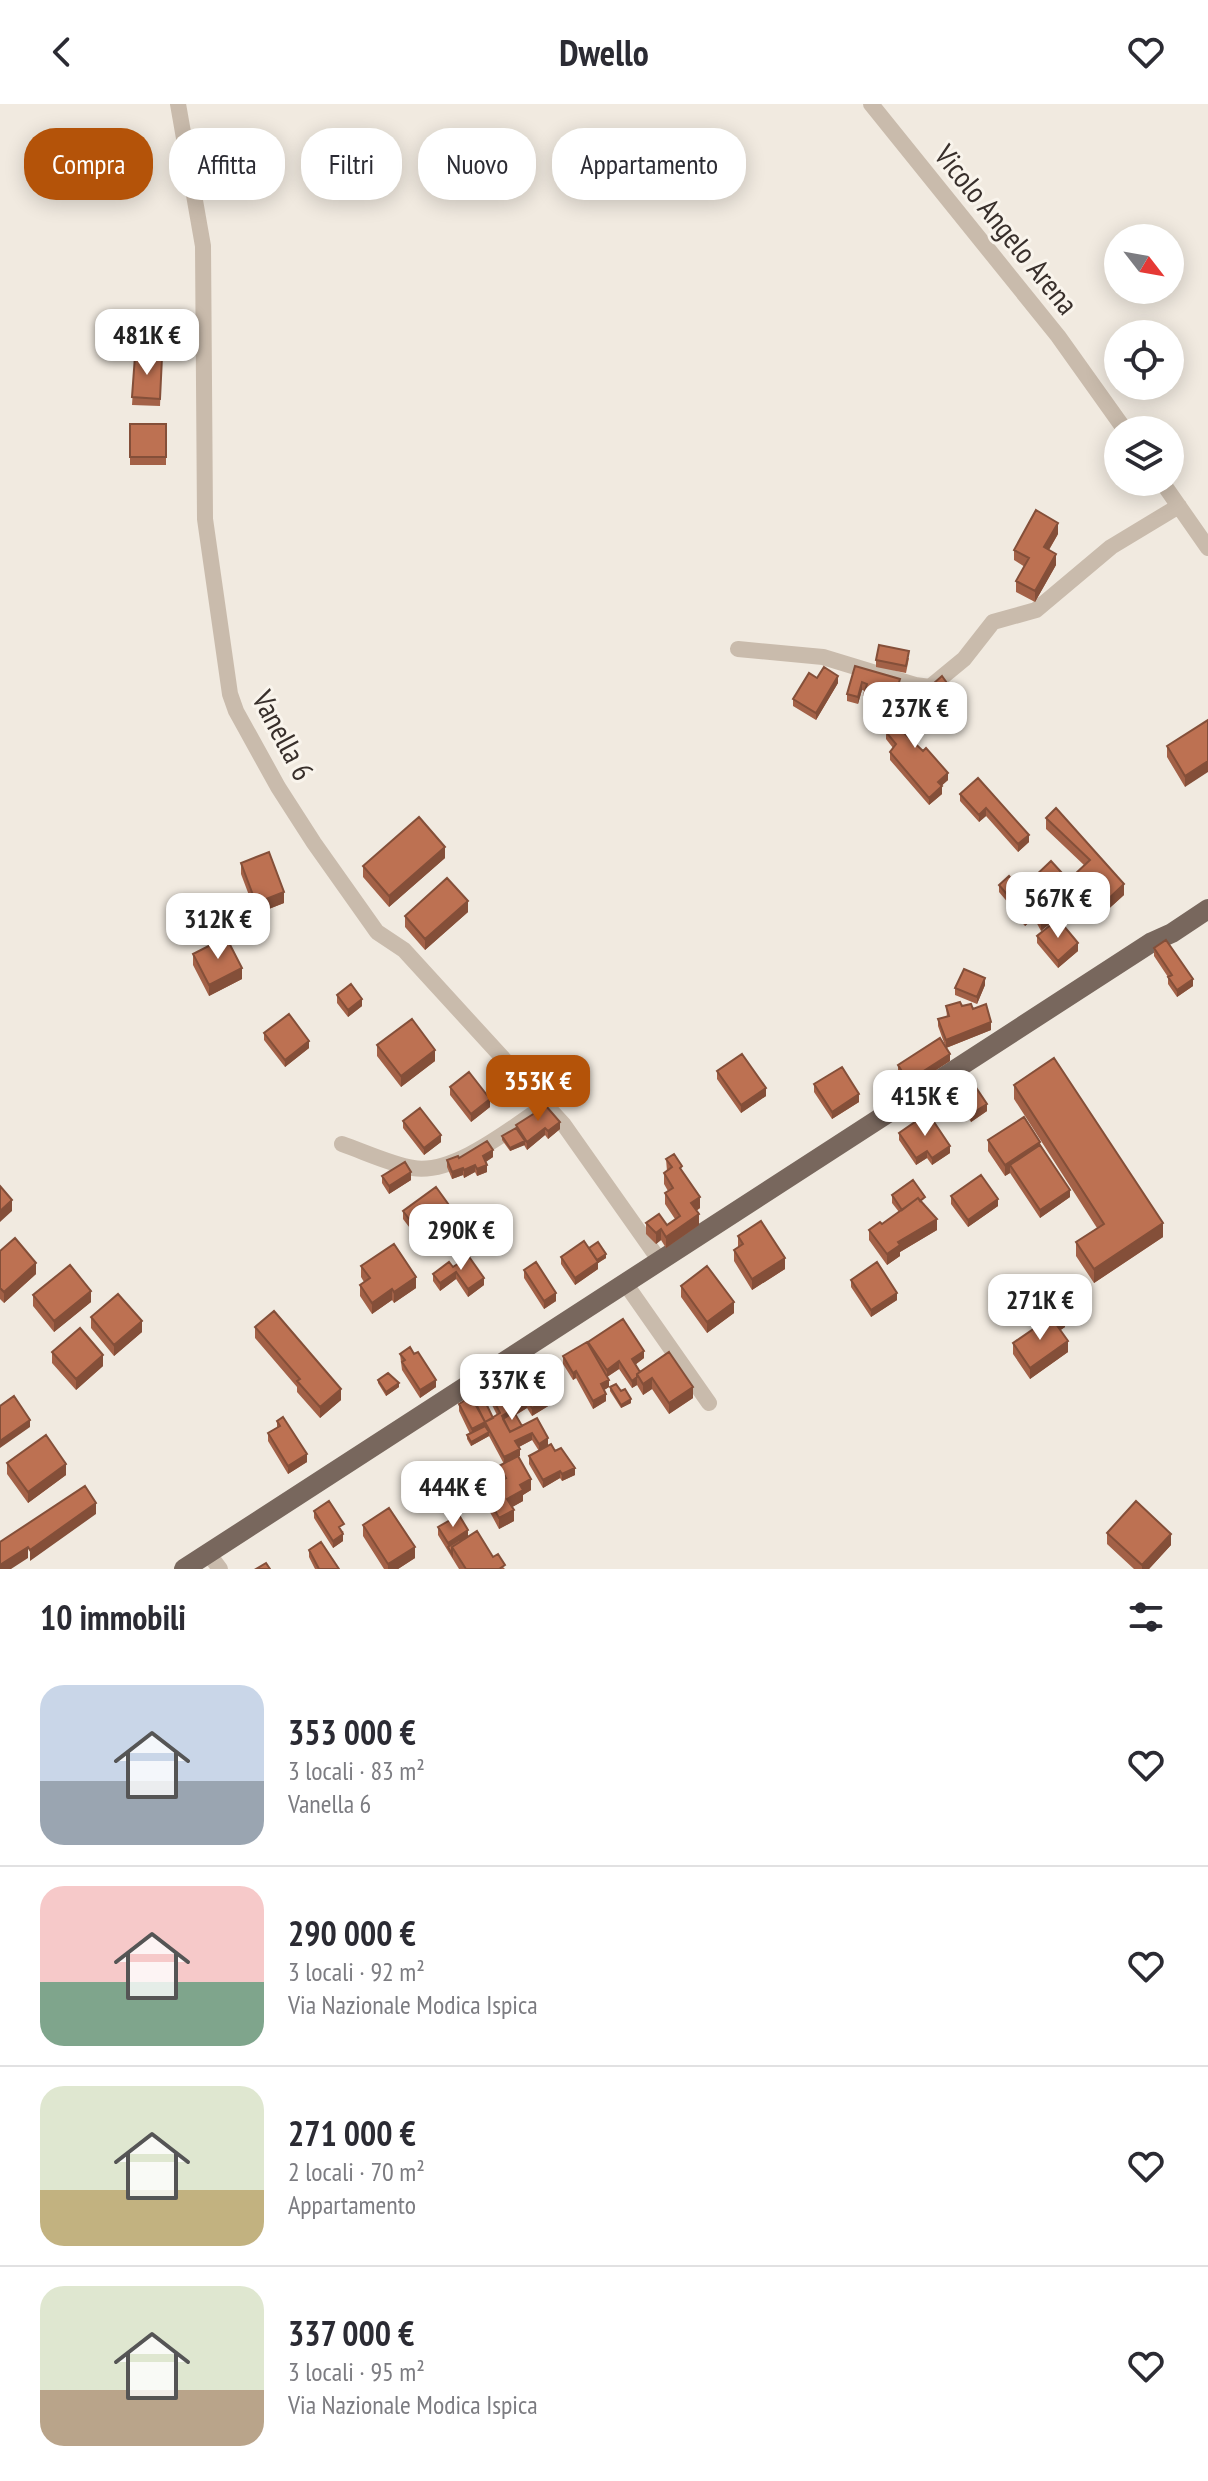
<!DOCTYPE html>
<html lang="it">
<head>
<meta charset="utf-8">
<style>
  body { margin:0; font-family:"PT Sans Narrow",sans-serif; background:#f2f2f3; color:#2b2b33; height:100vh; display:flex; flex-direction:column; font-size:30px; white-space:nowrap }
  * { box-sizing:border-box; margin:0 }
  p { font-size:26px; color:#7c7c81 }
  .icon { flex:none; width:44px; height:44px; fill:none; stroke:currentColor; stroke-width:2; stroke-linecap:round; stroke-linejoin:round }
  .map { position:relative; height:1465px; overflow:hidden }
  .details { display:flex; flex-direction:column; background:#fff; flex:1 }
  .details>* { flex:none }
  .hud { position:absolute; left:24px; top:24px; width:800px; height:72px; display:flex; gap:16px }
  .needle { width:52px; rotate:121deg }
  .buttons { position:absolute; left:1104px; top:120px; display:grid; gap:16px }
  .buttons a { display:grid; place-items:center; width:80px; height:80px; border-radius:50%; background:#fff; box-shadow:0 4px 20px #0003; font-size:40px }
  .price { position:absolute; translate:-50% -68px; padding:0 18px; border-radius:16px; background:#fff; color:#222; font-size:26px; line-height:52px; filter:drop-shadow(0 2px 4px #0008) }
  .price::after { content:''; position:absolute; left:50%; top:48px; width:24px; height:18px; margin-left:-12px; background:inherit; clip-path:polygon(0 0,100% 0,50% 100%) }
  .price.on { background:#b45309; color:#fff }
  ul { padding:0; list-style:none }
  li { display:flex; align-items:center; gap:24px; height:200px; padding:0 40px }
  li+li { border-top:2px solid #e1e1e2 }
  li span { display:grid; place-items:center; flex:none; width:224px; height:160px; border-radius:24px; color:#555 }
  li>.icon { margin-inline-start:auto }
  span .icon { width:96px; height:96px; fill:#fffc; stroke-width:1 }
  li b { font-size:34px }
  h2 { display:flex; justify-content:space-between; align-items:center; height:96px; padding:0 40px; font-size:34px }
  .pill { padding:0 28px; border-radius:32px; background:#fff; box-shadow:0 4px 20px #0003; font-size:28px; line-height:72px }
  .pill.on { background:#b45309; color:#fff }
  header { display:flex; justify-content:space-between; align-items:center; height:104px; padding:0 40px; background:#fff; font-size:36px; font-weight:700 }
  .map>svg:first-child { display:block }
</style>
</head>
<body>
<header><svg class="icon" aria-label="back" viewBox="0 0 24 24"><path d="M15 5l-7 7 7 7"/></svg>Dwello<svg class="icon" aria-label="heart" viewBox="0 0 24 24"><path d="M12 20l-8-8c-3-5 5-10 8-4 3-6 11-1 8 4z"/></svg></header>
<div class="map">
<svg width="1208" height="1465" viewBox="0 0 1208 1465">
  <rect width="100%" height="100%" fill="#f1eae0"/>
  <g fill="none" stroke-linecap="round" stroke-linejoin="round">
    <path stroke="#c9bbac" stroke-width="16" d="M178,0L203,142L205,415L230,590L236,607L278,683L314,739L377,828L404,846L564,1021L660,1157
      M871,0L1058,232L1125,326
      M1162,378L1208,444
      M738,545L823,553L915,581L930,583L964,555L993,518L1036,506L1111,443L1179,402
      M342,1040C365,1048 390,1060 413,1064C455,1071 512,1023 546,1001
      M625,1179L709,1299
      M208,1449L220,1465"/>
    <path stroke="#78675d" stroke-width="20" d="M184,1465L1152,838L1172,829L1208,805"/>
  </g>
  <path fill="#a36147" d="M120,206L163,207V238H120Z
    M135,252L162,253L160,302L132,301Z
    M130,320H166V361H130Z
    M1058,430L1049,446L1056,461L1035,498L1016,488V477L1025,463L1014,456V446Z
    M909,554L906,569L876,563V556Z
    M855,562L900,582L893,606L864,598L865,587L862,586L858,600L847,597V590Z
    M817,574L838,579L816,616L793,602V595Z
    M925,587L952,594L935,607L925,594Z
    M903,599L928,618L908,633L948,676L941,682L942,690L929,701L890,656V648L893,644L886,635V628L898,616V612L903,607Z
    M1208,616L1185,683L1167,653V642Z
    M978,674L1029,738L1018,748L986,712L979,718L960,697V690Z
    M1056,704L1124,791L1103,810L1075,781V770L1085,762L1046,725V714Z
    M445,754L389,803L363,773V762Z
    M241,759L284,799L256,810L241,770Z
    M1032,775L1072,788L1052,805L1032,782Z
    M999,781L1027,793L1053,817L1041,827L1034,814L1025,822L1015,811V807L999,788Z
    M468,808L425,846L405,823V812Z
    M1037,832L1078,847L1058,864L1037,839Z
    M1154,844L1193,882L1177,893L1168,880V873L1154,852Z
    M193,850L242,875L209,892L193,861Z
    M985,881L977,900L955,891V884Z
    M337,891L362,902L348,913L337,899Z
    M946,902H962L991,926L946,944L938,922V915L947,913Z
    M264,929L309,944L285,963L264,936Z
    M377,941L435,957L401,983L377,952Z
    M950,957L908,984L898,968V961Z
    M717,967L766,992L741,1009L717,975Z
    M814,980L859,998L832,1015L814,988Z
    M1014,981L1163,1133L1094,1179L1076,1152V1138L1097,1124L1014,995Z
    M450,983L490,1003L471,1018L450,991Z
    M953,984L987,1007L971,1018L953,991Z
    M403,1017L441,1038L424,1051L403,1024Z
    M516,1021L560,1025L548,1035L545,1031L527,1046L524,1041L510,1047L502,1036V1032L516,1024Z
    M899,1029L950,1049L932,1061L927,1054L916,1061L899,1036Z
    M988,1036L1040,1041L1070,1093L1040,1114L1010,1069L1005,1072L988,1047Z
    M493,1053L485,1058L487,1068L477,1072L475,1068L464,1074L463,1071L452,1075L447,1063V1056L459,1054Z
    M666,1055L682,1068L700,1104L696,1107L699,1121L666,1144L661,1136L656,1140L646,1130V1119L667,1121L675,1115L665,1100V1089L668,1087L664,1080V1069L667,1067Z
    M382,1072L411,1076L389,1090L382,1079Z
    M892,1091L925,1100L924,1101L937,1126L900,1148V1152L887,1161L869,1136V1126L882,1120L899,1108L892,1099Z
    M951,1092L998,1102L968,1123L951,1100Z
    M403,1107L454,1115L422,1140L403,1115Z
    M738,1132L785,1165L752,1186L734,1157V1146L738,1143Z
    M589,1144L606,1154L598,1159V1165L575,1181L561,1160V1153Z
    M0,1147L36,1170L4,1199L0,1195Z
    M462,1150L484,1181L468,1193L456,1175L440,1187L433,1177V1170L453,1163L462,1157Z
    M361,1162L416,1184L394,1199L392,1196L372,1210L360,1192V1181L364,1178L361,1173Z
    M524,1166L556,1197L544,1205L524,1174Z
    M851,1176L897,1196L871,1213L851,1183Z
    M1025,1180L1065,1223L1060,1226L1068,1248L1030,1275L1013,1250V1239L1046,1216L1025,1187Z
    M681,1182L734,1209L707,1229L681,1193Z
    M33,1191L91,1198L54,1228L33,1202Z
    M91,1213L142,1228L114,1252L91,1224Z
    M255,1223L341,1296L320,1314L297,1288V1283L255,1234Z
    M588,1238L644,1254L635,1261L640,1268L693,1294L669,1310L652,1285L643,1291L637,1281L632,1284L619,1265L607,1273L609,1283L604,1286L606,1297L593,1305L576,1274L573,1276L563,1260V1252L588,1241Z
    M52,1248L103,1262L76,1286L52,1259Z
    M400,1250L436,1283L420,1294L402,1266Z
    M378,1276L399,1283L386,1292L378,1279Z
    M484,1278L508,1282L558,1296L532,1312L527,1304L516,1311L522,1322L555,1347L575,1371L562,1377L560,1374L543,1384L529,1360V1352L539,1347L532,1336L519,1343V1353L531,1386L523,1391V1397L512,1403L514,1417L499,1425L484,1397V1386L501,1376L499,1373V1362L504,1360L489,1332L471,1342L467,1335V1331L470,1330L459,1307V1300L474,1298L493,1314L497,1311L484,1285Z
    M610,1283L631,1299L621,1304L610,1287Z
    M277,1317L307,1358L288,1370L268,1337V1329L277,1324Z
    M7,1359L66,1371L28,1399L7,1370Z
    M314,1407L344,1428L342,1429L343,1437L333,1444L314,1414Z
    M363,1421L415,1454L398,1465H384L363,1432Z
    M438,1423L468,1433L493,1453L505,1465H459L438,1431Z
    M1107,1429L1171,1441L1149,1465H1134L1107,1440Z
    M309,1446L339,1465H315L309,1453Z"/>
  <path fill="#844f39" d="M1058,419V430L1044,454V443Z
    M1056,450V461L1035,498V487Z
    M838,572V579L816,616V609Z
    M900,575V582L893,606V599Z
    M862,578V586L858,600V593Z
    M952,586V594L935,607V599Z
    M928,610V618L904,636V629Z
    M1208,657V668L1185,683V672Z
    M948,669V676L938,685V678Z
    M942,682V690L929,701V694Z
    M986,704V712L979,718V711Z
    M1029,731V738L1018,748V740Z
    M445,743V754L389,803V792Z
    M1072,780V788L1052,805V798Z
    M1124,780V791L1103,810V800Z
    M284,788V799L256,810V799Z
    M468,797V808L425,846V835Z
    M1034,807V814L1025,822V815Z
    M1053,809V817L1041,827V819Z
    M1078,839V847L1058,864V857Z
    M242,864V875L209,892V881Z
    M985,874V881L977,900V893Z
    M1193,875V882L1177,893V886Z
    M362,895V902L348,913V906Z
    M991,918V926L946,944V936Z
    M309,937V944L285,963V956Z
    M435,946V957L401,983V972Z
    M950,950V957L908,984V977Z
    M766,984V992L741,1009V1001Z
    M859,990V998L832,1015V1008Z
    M490,995V1003L471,1018V1010Z
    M987,1000V1007L971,1018V1010Z
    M560,1018V1025L548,1035V1027Z
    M545,1024V1031L527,1046V1038Z
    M441,1031V1038L424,1051V1044Z
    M525,1037V1041L510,1047V1044Z
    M1040,1038V1049L1010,1061V1069L1005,1072V1061Z
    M950,1042V1049L932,1061V1054Z
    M493,1046V1053L483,1060V1052Z
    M927,1047V1054L916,1061V1054Z
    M475,1061V1068L464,1074V1066Z
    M487,1061V1068L477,1072V1065Z
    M463,1064V1071L452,1075V1068Z
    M411,1068V1076L389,1090V1082Z
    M1070,1086V1093L1040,1114V1106Z
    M700,1093V1104L691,1110V1099Z
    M998,1095V1102L968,1123V1116Z
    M12,1096V1107L0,1118V1107Z
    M454,1108V1115L422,1140V1132Z
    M699,1110V1121L666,1144V1133Z
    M937,1115V1126L900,1148V1152L887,1161V1150L898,1138Z
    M1163,1119V1133L1094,1179V1165Z
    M661,1125V1136L656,1140V1129Z
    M606,1150V1154L598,1159V1165L575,1181V1174Z
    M785,1154V1165L752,1186V1175Z
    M36,1159V1170L4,1199V1188Z
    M456,1168V1175L440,1187V1179Z
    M416,1173V1184L394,1199V1188Z
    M484,1174V1181L468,1193V1185Z
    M392,1185V1196L372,1210V1199Z
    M91,1187V1198L54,1228V1217Z
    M556,1189V1197L544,1205V1197Z
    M897,1189V1196L871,1213V1206Z
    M734,1198V1209L707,1229V1218Z
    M1065,1216V1223L1055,1230V1223Z
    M142,1217V1228L114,1252V1241Z
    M1068,1237V1248L1030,1275V1264Z
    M644,1247V1254L632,1263V1255Z
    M103,1251V1262L76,1286V1275Z
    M619,1257V1265L607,1273V1266Z
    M576,1267V1274L573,1276V1269Z
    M637,1273V1281L632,1284V1277Z
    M652,1274V1285L643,1291V1280Z
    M436,1276V1283L420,1294V1286Z
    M609,1276V1283L601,1288V1280Z
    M399,1279V1283L386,1292V1288Z
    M693,1283V1294L669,1310V1299Z
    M341,1285V1296L320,1314V1303Z
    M558,1289V1296L532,1312V1304Z
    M606,1290V1297L593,1305V1297Z
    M631,1295V1299L621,1304V1301Z
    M527,1297V1304L503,1318L502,1312Z
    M30,1316V1323L0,1344V1337Z
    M485,1318V1325L472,1332V1325Z
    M489,1328V1332L471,1342V1338Z
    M532,1329V1336L515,1345V1337Z
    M548,1334V1342L539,1347V1340Z
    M520,1345V1352L504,1361V1353Z
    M307,1350V1358L288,1370V1362Z
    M66,1360V1371L28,1399V1388Z
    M575,1364V1371L562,1377V1370Z
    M560,1367V1374L543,1384V1376Z
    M531,1375V1386L523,1391V1397L507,1406V1395L520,1381Z
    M96,1399V1410L30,1457V1446Z
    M514,1406V1417L499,1425V1414Z
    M468,1426V1434L448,1443V1439Z
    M343,1430V1437L333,1444V1437Z
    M1171,1430V1441L1149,1465H1142V1461Z
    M28,1443V1454L11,1465H0V1461Z
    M415,1443V1454L398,1465H388V1460Z"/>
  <path fill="#bd7152" stroke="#844f39" stroke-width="2" d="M120,206L163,207V231L120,230Z
    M135,252L162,253L160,295L132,293Z
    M130,320H166V353H130Z
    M1036,406L1058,419L1044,443L1056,450L1035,487L1016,477L1029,454L1014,446Z
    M879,541L909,547L906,562L876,556Z
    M855,562L900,575L893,599L864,591L867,580L862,578L858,593L847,590Z
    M824,563L838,572L816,609L793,595L809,569L817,574Z
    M942,572L952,586L935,599L925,587Z
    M913,591L928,610L904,629L923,647L926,644L948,669L938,678L942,682L929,694L890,648L896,640L886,628L900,614L898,612L907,604L903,599Z
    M1208,616V657L1185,672L1167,642Z
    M978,674L1029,731L1018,740L986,704L979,711L960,690Z
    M1056,704L1124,780L1103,800L1075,770L1090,756L1046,714Z
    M419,713L445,743L389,792L363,762Z
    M269,748L284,788L256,799L241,759Z
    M1051,757L1072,780L1052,798L1032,775Z
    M1009,772L1027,793L1034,788L1053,809L1041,819L1034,807L1025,815L1015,803L1017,802L999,781Z
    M447,774L468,797L425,835L405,812Z
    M1058,815L1078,839L1058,857L1037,832Z
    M226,833L242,864L209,881L193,850Z
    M1166,836L1193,875L1177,886L1168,873L1172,871L1154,844Z
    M964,865L985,874L977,893L955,884Z
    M351,880L362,895L348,906L337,891Z
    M960,898L962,902L971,900L973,905L986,900L991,918L946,936L938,915L949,912L946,902Z
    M289,910L309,937L285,956L264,929Z
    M412,915L435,946L401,972L377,941Z
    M940,934L950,950L908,977L898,961Z
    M742,950L766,984L741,1001L717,967Z
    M1054,954L1163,1119L1094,1165L1076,1138L1104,1120L1014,981Z
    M842,963L859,990L832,1008L814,980Z
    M469,968L490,995L471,1010L450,983Z
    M969,973L987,1000L971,1010L953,984Z
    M546,1002L560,1018L548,1027L545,1024L527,1038L516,1021Z
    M420,1004L441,1031L424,1044L403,1017Z
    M928,1009L950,1042L932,1054L927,1047L916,1054L899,1029Z
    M1024,1013L1040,1038L1005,1061L988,1036Z
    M516,1024L525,1037L510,1044L502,1032Z
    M487,1037L493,1046L483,1052L487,1061L477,1065L475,1061L464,1066L463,1064L452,1068L447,1056L458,1052L459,1054Z
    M1040,1041L1070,1086L1040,1106L1010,1061Z
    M674,1050L682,1062L680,1064L700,1093L691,1099L699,1110L666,1133L661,1125L656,1129L646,1119L659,1110L667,1121L680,1112L665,1089L673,1084L664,1069L672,1063L666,1055Z
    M405,1058L411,1068L389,1082L382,1072Z
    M981,1071L998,1095L968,1116L951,1092Z
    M913,1076L925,1093L920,1097L918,1094L902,1106L892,1091Z
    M0,1082L12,1096L0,1107Z
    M436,1083L454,1108L422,1132L403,1107Z
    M918,1094L937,1115L898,1138L900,1141L887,1150L869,1126L880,1118L882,1120Z
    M761,1117L785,1154L752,1175L734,1146L743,1140L738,1132Z
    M15,1134L36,1159L4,1188L0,1184V1147Z
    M584,1137L598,1158L575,1174L561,1153Z
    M598,1138L606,1150L597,1156L589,1144Z
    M394,1140L416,1173L394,1188L392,1185L372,1199L360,1181L370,1174L361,1162Z
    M465,1147L484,1174L468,1185L456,1168L440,1179L433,1170L449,1158L453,1163L465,1155L462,1150Z
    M536,1158L556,1189L544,1197L524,1166Z
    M877,1158L897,1189L871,1206L851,1176Z
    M70,1161L91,1187L54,1217L33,1191Z
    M707,1162L734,1198L707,1218L681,1182Z
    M1035,1173L1065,1216L1057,1221L1051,1213L1049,1214L1025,1180Z
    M118,1190L142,1217L114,1241L91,1213Z
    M274,1207L341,1285L320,1303L297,1277L300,1275L255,1223Z
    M1051,1213L1068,1237L1030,1264L1013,1239Z
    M623,1215L644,1247L632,1255L640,1268L637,1270V1273L632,1277L619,1257L607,1266L588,1238Z
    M80,1224L103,1251L76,1275L52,1248Z
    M587,1238L609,1276L601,1280L606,1290L593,1297L576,1267L573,1269L563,1252Z
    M410,1243L414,1250L418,1248L436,1276L420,1286L402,1258L405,1256L400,1250Z
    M669,1248L693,1283L669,1299L652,1274L643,1280L637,1270Z
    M543,1262L558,1289L532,1304L527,1297L502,1312L510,1328L537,1314L548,1334L539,1340L532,1329L515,1337L520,1345L504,1353L485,1318L472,1325L459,1300L472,1292L485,1318L500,1309L484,1278L500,1267L508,1282Z
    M388,1269L399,1279L386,1288L378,1276Z
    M616,1280L621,1287L625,1285L631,1295L621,1301L610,1283Z
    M14,1292L30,1316L0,1337V1302Z
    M483,1293L493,1314L485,1318L474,1298Z
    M514,1308L522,1322L510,1328L503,1315Z
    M283,1313L307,1350L288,1362L268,1329L280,1322L277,1317Z
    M485,1322L489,1328L471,1338L467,1331Z
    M46,1331L66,1360L28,1388L7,1359Z
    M551,1340L555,1347L561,1344L575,1364L562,1370L560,1367L543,1376L529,1352Z
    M518,1352L531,1375L520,1381L523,1386L507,1395L514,1406L499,1414L484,1386L506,1374L499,1362Z
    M85,1382L96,1399L30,1446L28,1443L0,1461V1438Z
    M329,1397L344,1420L339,1423L343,1430L333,1437L314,1407Z
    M1136,1397L1171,1430L1142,1461L1107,1429Z
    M389,1404L415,1443L388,1460L363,1421Z
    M459,1411L468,1426L448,1439L438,1423Z
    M477,1427L493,1453L498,1450L505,1461L499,1465H466L452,1443Z
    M459,1436L460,1438L452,1443V1450L448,1443Z
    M321,1438L339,1465H319L309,1446Z
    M266,1459L270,1465H256Z"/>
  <g text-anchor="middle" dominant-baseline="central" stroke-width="6" stroke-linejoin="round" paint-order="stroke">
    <g font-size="30" fill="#382f2b" stroke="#f9f4ec">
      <text transform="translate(1007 125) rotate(51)">Vicolo Angelo Arena</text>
      <text transform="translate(284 631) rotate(62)">Vanella 6</text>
    </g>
  </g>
</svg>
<div class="buttons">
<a><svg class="needle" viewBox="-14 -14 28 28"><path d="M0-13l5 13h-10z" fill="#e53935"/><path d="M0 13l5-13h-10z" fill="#7c7c81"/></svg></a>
<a><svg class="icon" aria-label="locate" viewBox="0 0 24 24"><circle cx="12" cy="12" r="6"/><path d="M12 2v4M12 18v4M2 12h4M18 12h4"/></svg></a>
<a><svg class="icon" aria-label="layers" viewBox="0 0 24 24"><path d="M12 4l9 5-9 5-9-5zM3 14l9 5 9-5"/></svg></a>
</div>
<b class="price" style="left:147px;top:273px">481K €</b>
<b class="price" style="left:915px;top:646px">237K €</b>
<b class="price" style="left:1058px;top:836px">567K €</b>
<b class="price" style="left:218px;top:857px">312K €</b>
<b class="price on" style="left:538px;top:1019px">353K €</b>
<b class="price" style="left:925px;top:1034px">415K €</b>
<b class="price" style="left:461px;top:1168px">290K €</b>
<b class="price" style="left:1040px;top:1238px">271K €</b>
<b class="price" style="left:512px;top:1318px">337K €</b>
<b class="price" style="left:453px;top:1425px">444K €</b>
<div class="hud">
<a class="pill on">Compra</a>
<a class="pill">Affitta</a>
<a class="pill">Filtri</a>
<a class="pill">Nuovo</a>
<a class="pill">Appartamento</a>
</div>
</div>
<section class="details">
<h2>10 immobili<svg class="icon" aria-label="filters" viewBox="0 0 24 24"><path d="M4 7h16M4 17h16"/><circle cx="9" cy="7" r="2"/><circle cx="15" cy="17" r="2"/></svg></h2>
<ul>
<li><span style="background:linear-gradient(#c9d6e8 60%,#9aa5b1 0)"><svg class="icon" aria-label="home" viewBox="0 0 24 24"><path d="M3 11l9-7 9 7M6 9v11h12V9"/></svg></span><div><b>353 000 €</b><p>3 locali · 83 m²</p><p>Vanella 6</p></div><svg class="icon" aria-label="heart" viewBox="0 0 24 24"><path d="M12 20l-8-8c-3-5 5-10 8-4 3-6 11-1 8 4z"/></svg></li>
<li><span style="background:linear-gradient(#f6c9c9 60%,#7fa58c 0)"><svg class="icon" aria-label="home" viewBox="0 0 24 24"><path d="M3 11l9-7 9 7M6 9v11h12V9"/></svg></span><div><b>290 000 €</b><p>3 locali · 92 m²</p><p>Via Nazionale Modica Ispica</p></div><svg class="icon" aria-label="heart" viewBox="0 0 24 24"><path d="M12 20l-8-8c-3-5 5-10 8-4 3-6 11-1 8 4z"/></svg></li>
<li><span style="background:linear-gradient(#dfe7d0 65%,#c2b280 0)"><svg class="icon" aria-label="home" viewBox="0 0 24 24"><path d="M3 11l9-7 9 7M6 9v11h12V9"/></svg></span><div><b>271 000 €</b><p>2 locali · 70 m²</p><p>Appartamento</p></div><svg class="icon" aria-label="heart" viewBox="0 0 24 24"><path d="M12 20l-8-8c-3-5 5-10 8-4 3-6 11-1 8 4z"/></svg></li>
<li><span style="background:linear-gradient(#dfe7d0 65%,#b9a48a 0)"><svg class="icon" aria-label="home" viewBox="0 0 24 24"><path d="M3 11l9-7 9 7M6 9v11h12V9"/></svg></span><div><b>337 000 €</b><p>3 locali · 95 m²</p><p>Via Nazionale Modica Ispica</p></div><svg class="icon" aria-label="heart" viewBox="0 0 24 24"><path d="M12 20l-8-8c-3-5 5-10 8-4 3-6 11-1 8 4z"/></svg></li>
</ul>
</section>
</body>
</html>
